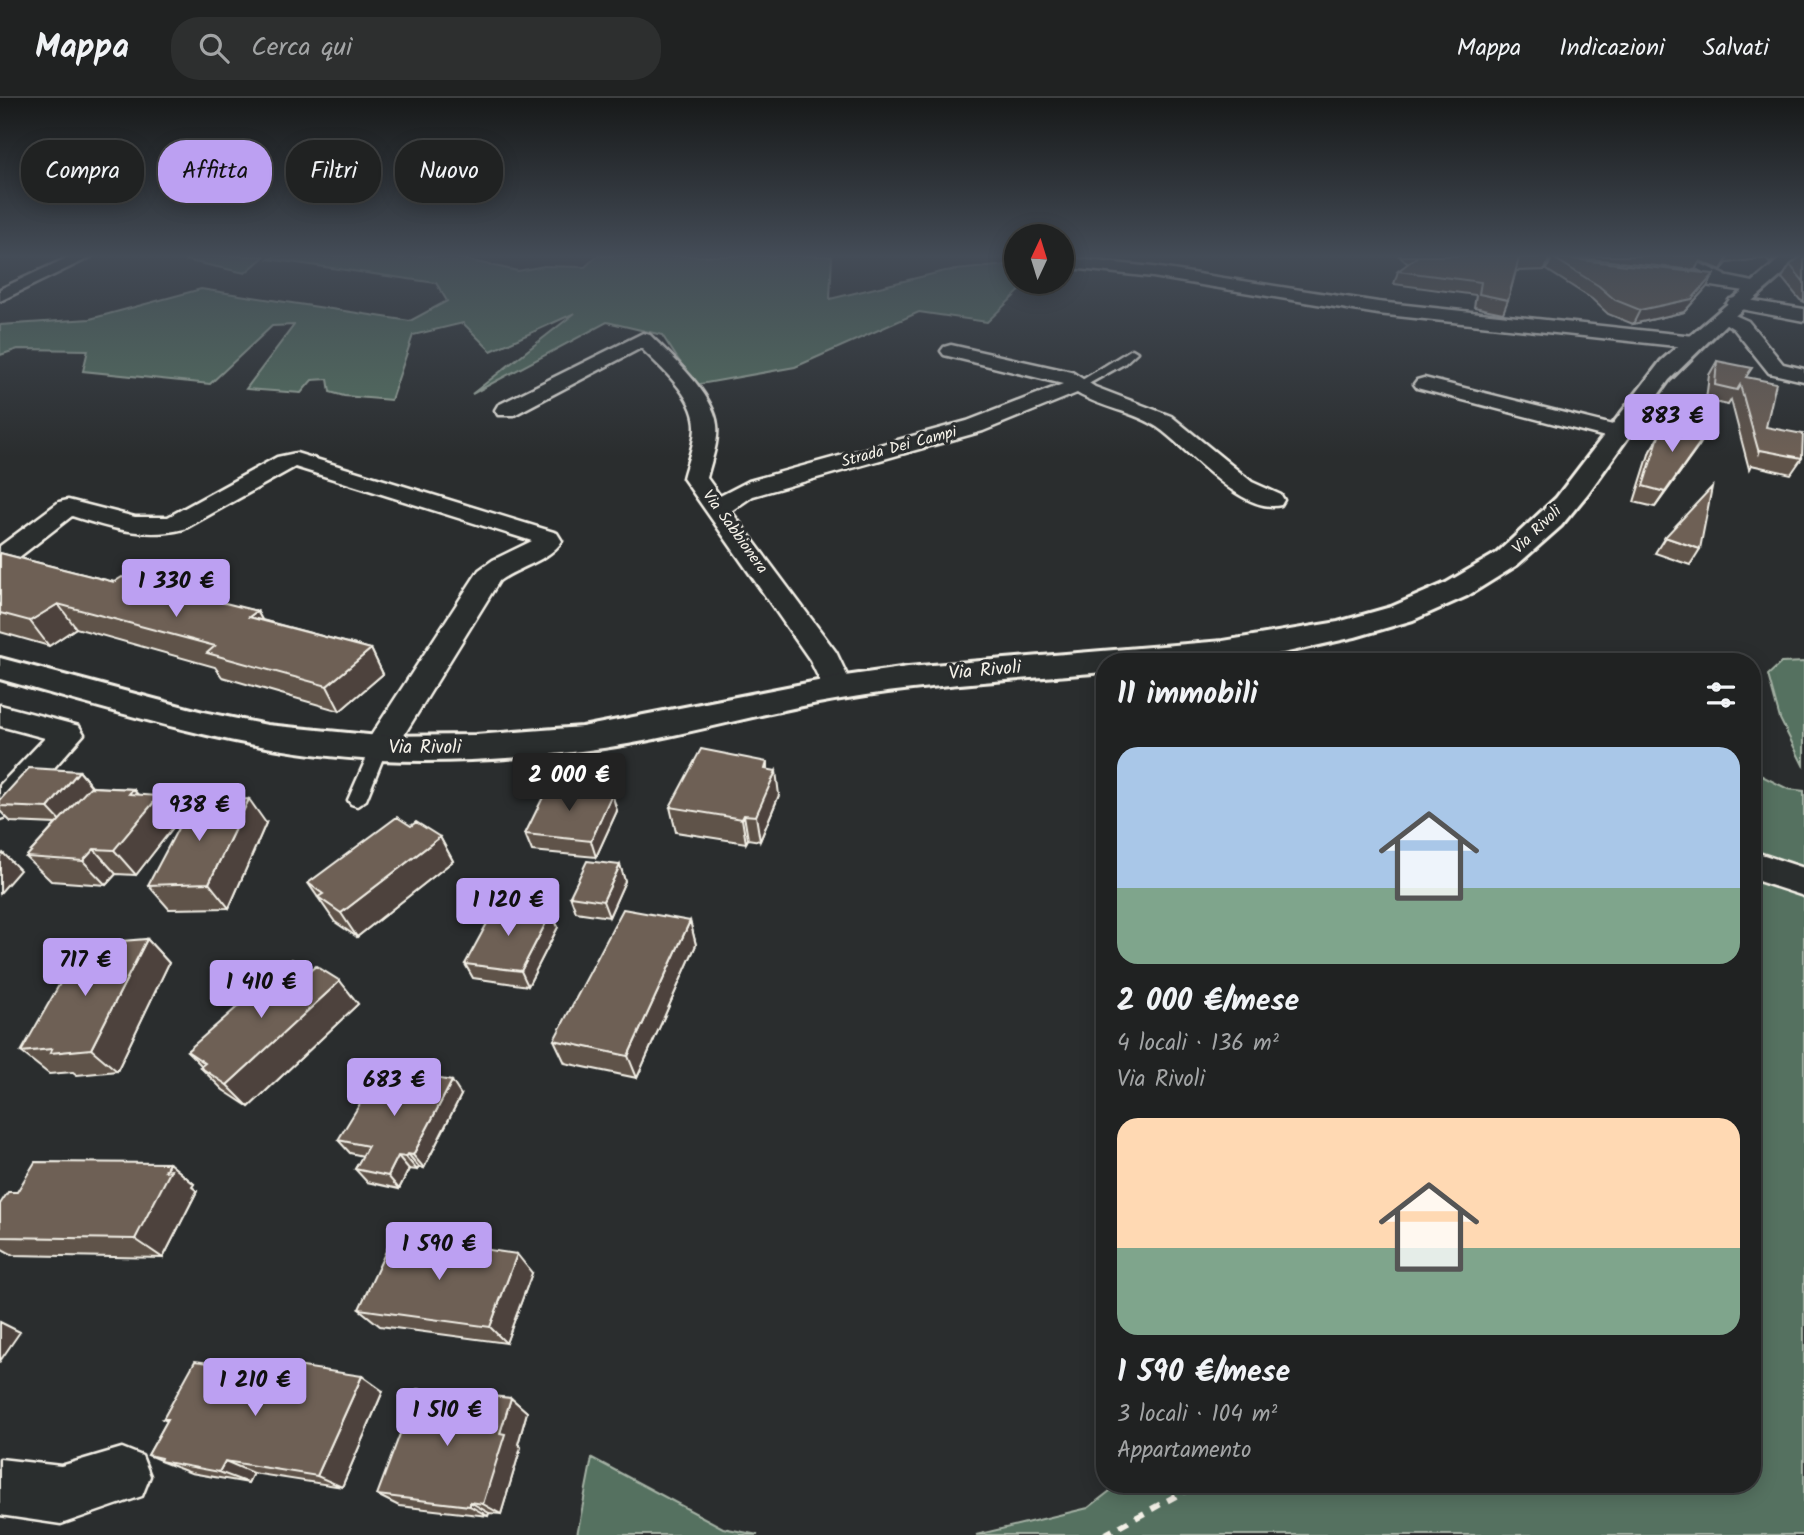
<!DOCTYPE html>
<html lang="it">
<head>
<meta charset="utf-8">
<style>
  body { margin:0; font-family:Kalam,sans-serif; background:#2d2f2f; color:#f1f3f6; height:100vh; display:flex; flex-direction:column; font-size:26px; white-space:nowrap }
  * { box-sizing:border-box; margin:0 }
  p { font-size:23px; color:#a2a4a5 }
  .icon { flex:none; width:38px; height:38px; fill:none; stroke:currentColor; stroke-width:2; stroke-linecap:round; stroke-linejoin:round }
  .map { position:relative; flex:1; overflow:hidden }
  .panel { position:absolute; left:1096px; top:555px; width:665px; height:840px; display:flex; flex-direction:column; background:#202222; border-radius:28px; box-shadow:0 4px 18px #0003,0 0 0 2px #3d3f40 }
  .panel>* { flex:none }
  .guide { position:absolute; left:21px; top:42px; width:665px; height:63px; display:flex; gap:14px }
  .needle { width:46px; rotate:4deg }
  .controls { position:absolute; left:1004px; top:126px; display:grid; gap:14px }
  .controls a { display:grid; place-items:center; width:70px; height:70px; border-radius:50%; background:#202222; box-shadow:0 4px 18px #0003,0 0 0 2px #3d3f40; font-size:35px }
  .price { position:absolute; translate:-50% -60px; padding:0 16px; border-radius:7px; background:#bca0f2; color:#111; font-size:23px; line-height:46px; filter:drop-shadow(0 2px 4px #0008) }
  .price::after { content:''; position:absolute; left:50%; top:42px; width:21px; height:16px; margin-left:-10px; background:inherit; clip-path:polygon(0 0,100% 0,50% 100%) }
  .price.active { background:#222; color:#fff }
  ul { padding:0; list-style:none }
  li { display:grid; align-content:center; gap:14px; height:371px; padding:0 21px }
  li span { display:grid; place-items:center; height:217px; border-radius:21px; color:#555 }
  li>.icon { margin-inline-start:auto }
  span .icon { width:126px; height:126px; fill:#fffc; stroke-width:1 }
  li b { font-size:30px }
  h2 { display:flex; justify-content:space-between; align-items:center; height:84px; padding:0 21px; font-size:30px }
  .chip { padding:0 24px; border-radius:28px; background:#202222; box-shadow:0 4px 18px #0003,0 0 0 2px #3d3f40; font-size:24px; line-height:63px }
  .chip.active { background:#bca0f2; color:#111 }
  header { display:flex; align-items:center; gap:42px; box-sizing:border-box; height:98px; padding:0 35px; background:#202222; border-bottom:2px solid #3d3f40 }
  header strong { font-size:33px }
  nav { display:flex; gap:38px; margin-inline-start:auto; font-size:24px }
  .search { width:490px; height:63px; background:#2d2f2f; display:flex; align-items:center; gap:18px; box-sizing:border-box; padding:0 24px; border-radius:28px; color:#a2a4a5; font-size:26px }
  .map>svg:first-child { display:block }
</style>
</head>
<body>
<header>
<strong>Mappa</strong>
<div class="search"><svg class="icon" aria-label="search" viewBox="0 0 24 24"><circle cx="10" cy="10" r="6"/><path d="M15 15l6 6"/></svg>Cerca qui</div>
<nav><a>Mappa</a><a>Indicazioni</a><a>Salvati</a></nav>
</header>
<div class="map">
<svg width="1804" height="1437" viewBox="0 0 1804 1437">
  <rect width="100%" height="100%" fill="#2a2d2e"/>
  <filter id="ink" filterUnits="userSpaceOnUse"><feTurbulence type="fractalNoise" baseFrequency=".0143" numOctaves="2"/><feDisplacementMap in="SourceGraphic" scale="14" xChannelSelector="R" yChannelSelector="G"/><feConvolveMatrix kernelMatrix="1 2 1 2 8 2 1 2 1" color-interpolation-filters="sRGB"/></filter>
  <g filter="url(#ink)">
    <path fill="#557160" stroke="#a4b1a4" stroke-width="2" d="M166,158H265L245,175Z
      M276,158H379L403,161L408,158H448L518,173L544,168L585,169L597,158H832L830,201L945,173L1017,166V184H1029L987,224L919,214L795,269L695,287L662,237L607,224L472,296L575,215L491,253L463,225L413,237L391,302L344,298L330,294L328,281L312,282L301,295L246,291L294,227L272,228L210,286L83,273L88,252L18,251L0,257V227L90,221L201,191L410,223L447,203L436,185L269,161Z
      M1804,564V669L1780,621L1768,577L1781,565Z
      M1752,673L1788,691L1804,693V776L1752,758Z
      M1752,773L1804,791V1437H976L1088,1410L1119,1386H1752Z
      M592,1360L723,1430L758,1437H577Z"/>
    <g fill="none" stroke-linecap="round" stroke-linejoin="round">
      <defs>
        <path id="service" d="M1672,158H1683L1725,177L1728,183L1721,185L1718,181Z
          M1132,251L1137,254L1124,266L1083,289L1074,287Z
          M379,644L387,650L366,702L357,708L351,706L348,702L371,650Z"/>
        <path id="minor" d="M71,158H93L0,203V191Z
          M1068,160L1153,169L1378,204L1694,238L1704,244L1694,250L1378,216L1153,179L1062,169V161Z
          M1664,171L1724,178L1758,185L1761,189L1752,194L1658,180L1655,176Z
          M1736,200L1804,211V223L1730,209L1727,205L1730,201Z
          M1723,212L1748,223L1783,266L1804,271V283L1769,275L1734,231L1714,218Z
          M643,235L650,237C671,258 714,296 717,327C719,344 711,363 707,380L720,398L749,383L967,323L1063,286L944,257L941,253L944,249L951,247L1072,274L1095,289L1171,318L1252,384L1281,397L1284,402L1281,407C1241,417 1188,350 1157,329C1133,313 1101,310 1077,295L983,333L753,398L731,413L836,554L853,590L849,597L838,600L827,597L810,562L683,380C687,364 694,348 695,331C697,300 661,270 641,250L514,317H498L495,312L498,307Z
          M1424,280L1625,330L1628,335L1625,340L1617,342L1417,290L1414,286L1417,282Z
          M296,355L557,435L562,443C549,463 518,469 499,483L391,658L379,661L367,658L363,650L479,472L493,462L532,443L295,369L184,431C145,441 109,430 72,418L9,467L0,469V448L59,404L68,402L135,419H168L277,359Z
          M0,607L79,628L84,636L12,717L0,721V687L45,640L0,628Z
          M1752,753L1804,770V798L1752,781Z
          M122,1350L142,1358L150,1378L142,1398L61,1426L0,1417V1361L61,1368Z"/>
        <path id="tertiary" d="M1783,158H1804L1729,223L1669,282L1588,395L1561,428L1517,467L1467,498L1413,522L1355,539L1283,555L1221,564H1104V574C1016,582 928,586 841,601C754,615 669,643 581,653C515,661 445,665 379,662C248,656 125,616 0,581V560L203,614L267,627L379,638L475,637L582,629L838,579L908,569L1223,543L1338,524L1391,509L1446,485L1497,455L1556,400L1661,263Z"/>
      </defs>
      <use href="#service" stroke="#f4f1e8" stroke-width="5"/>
      <use href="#minor" stroke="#f4f1e8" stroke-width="5"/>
      <use href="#tertiary" stroke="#f4f1e8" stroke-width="6"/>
      <path stroke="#f4f1e8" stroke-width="6" stroke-dasharray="10 8" stroke-linecap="butt" d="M1104,1437L1198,1386"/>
      <use href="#service" fill="#2a2d2e" fill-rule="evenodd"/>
      <use href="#minor" fill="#2a2d2e" fill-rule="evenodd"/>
      <use href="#tertiary" fill="#2a2d2e" fill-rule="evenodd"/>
    </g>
    <path fill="#5f5349" stroke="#f4f1e8" stroke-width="2" d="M1399,158H1545L1550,159L1545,172L1516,173L1508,202L1503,215L1474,209L1476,197L1394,186L1398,173L1408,166Z
      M1562,158H1779L1770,166L1766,160L1727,165L1721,172L1700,163L1695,172Z
      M1804,158V204L1800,202L1782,180L1790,167Z
      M1552,159L1707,189L1684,214L1633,226L1608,216L1592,201L1547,172Z
      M1717,263L1746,280L1766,329L1802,360L1791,376L1751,367L1749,371L1731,302L1728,307L1706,302L1709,277Z
      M1708,333L1699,348L1655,409L1634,404L1650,353L1659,338Z
      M1665,439L1700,451L1690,467L1655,455Z
      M0,455L114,484L257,513L262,522L371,551L383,576L340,613L222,579L215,569L76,530L49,548L0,534Z
      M768,671L779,697L760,743L748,741L746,745L676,734L670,709Z
      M79,673L93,689L133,691L138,697L178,723L136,777L116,776L106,787L51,783L26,759L56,726L11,724L0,713V702Z
      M595,691L596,695L612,696L617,713L596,759L532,753L525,736Z
      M266,725L229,810L169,811L148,787Z
      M411,728L440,739L453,763L357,839L335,824L308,785Z
      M620,767L625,783L609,819L576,814L570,798Z
      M551,815L558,829L528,888L473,880L465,866Z
      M690,823L696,847L637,980L565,965L554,942Z
      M147,841L169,865L117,973L77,977L73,974L49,976L21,954Z
      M311,872L340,883L358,906L249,1009L223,992L200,969L202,968L187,953Z
      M461,997L424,1070L419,1069L417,1072L409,1071L399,1091L367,1084L355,1071L363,1058L350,1055L338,1042Z
      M169,1065L194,1086L192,1089L197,1093L163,1160L13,1157L0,1150V1106L17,1094Z
      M532,1175L506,1245L380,1228L359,1211Z
      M383,1293L342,1389L253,1375L248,1385L191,1375L160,1363V1362L148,1357L167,1323L163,1321Z
      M511,1300L527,1314L518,1346L521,1349L501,1416L489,1415L488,1418L399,1408L377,1397Z"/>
    <path fill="#4d433c" stroke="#f4f1e8" stroke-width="2" d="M1729,158H1767L1766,160L1727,165L1721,172Z
      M1775,158H1779L1770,166Z
      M1714,176L1707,189L1684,214L1633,226L1640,212Z
      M1708,333L1699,348L1655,409L1665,394Z
      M58,506L76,530L49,548L30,523Z
      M257,513L271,538L249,519Z
      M371,551L383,576L340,613L327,588Z
      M767,664L770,685L776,673L779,697L760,743L756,718L765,671Z
      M79,673L93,690L63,726L48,710Z
      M133,691L149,710L159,698L178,723L136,777L114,752L129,696Z
      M612,696L617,713L596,759L591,743Z
      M249,701L266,725L229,810L209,785Z
      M744,717L748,741L746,745L742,721Z
      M440,739L453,763L357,839L341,815Z
      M94,751L116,776L106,787L83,763Z
      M3,755L20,772L0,795V759Z
      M620,767L625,783L609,819L603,803Z
      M551,815L558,829L528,888L521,873Z
      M690,823L696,847L637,980L628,958Z
      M147,841L169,865L117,973L91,951Z
      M340,883L358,906L249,1009L227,987Z
      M452,983L461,997L424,1070L413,1057Z
      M408,1056L419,1069L417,1072L406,1059Z
      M398,1058L409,1071L399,1091L388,1078Z
      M169,1065L194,1086L192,1089L197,1093L163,1160L135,1141Z
      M517,1156L532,1175L506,1245L490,1229Z
      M0,1224L20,1234L0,1263Z
      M362,1278L383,1293L342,1389L317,1378Z
      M511,1300L527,1314L518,1346L521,1349L501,1416L483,1406L500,1335Z
      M225,1363L253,1375L248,1385L219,1374Z
      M470,1404L489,1415L488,1418L470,1408Z"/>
    <path fill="#6e6055" stroke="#f4f1e8" stroke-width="2" d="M1418,158H1545L1550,159L1519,160L1508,202L1479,196L1481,184L1398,173Z
      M1801,158H1804V184L1790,167Z
      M1552,159L1714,176L1692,201L1640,212L1615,202L1599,188Z
      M1717,263L1752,270L1746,279L1776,285L1766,329L1803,336L1802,360L1760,352L1759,355L1740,287L1737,292L1715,287Z
      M1671,323L1708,333L1665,394L1643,388L1659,338Z
      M1712,389L1700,451L1665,439Z
      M0,455L114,484L122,479L257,513L249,519L371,551L327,588L207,555L215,548L58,506L30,523L0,515Z
      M701,651L767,664L765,671L776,673L756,718L744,717L742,721L670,709Z
      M29,670L79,673L48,710L0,708V702Z
      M549,687L595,691L594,694L612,696L591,743L525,736Z
      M90,689L133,691L129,696L159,698L114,752L94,751L83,763L26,759Z
      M249,701L209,785L148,787L192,704Z
      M397,719L411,728L416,724L440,739L341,815L318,799L323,796L308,785Z
      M587,763L620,767L603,803L570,798Z
      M497,807L551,815L521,873L465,866Z
      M623,811L690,823L628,958L554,942Z
      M147,841L91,951L50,955L52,951L21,954L79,852L106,849L109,844Z
      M292,861L311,872L316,868L340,883L227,987L200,969L205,965L187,953Z
      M381,971L452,983L413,1057L408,1056L406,1059L398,1058L388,1078L355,1071L368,1048L338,1042Z
      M35,1064L169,1065L165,1073L171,1072L135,1141L0,1139V1106L8,1094H17Z
      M393,1138L517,1156L490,1229L359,1211Z
      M195,1263L272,1274L277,1265L362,1278L317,1378L225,1363L219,1374L160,1363L161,1360L148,1357L168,1321H163Z
      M417,1291L511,1300L500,1335L505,1336L483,1406L470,1404V1408L377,1397Z"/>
  </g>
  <linearGradient id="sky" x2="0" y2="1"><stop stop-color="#171919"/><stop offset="0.44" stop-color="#444c57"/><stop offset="1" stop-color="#444c57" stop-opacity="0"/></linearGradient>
  <rect width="1804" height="359" fill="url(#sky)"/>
  <g text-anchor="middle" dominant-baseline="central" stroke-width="6" stroke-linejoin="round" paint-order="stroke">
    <g font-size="16" fill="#f4f1e8" stroke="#2a2d2e">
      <text transform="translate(899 349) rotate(-15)">Strada Dei Campi</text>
      <text transform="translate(1537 432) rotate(-44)">Via Rivoli</text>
      <text transform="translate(735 434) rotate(54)">Via Sabbionera</text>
    </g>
    <g font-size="19" fill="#f4f1e8" stroke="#2a2d2e">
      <text transform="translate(985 573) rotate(-5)">Via Rivoli</text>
      <text x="425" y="650">Via Rivoli</text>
    </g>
  </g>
</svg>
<div class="controls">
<a><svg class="needle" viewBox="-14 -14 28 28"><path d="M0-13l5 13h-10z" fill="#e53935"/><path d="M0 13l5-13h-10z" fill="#a2a4a5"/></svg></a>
</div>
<b class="price" style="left:1672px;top:356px">883 €</b>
<b class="price" style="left:176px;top:521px">1 330 €</b>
<b class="price active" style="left:569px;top:715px">2 000 €</b>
<b class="price" style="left:199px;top:745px">938 €</b>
<b class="price" style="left:508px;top:840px">1 120 €</b>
<b class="price" style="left:85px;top:900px">717 €</b>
<b class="price" style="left:261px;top:922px">1 410 €</b>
<b class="price" style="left:394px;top:1020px">683 €</b>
<b class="price" style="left:439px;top:1184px">1 590 €</b>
<b class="price" style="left:255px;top:1320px">1 210 €</b>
<b class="price" style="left:447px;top:1350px">1 510 €</b>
<div class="guide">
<a class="chip">Compra</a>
<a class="chip active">Affitta</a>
<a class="chip">Filtri</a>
<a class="chip">Nuovo</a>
</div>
<section class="panel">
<h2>11 immobili<svg class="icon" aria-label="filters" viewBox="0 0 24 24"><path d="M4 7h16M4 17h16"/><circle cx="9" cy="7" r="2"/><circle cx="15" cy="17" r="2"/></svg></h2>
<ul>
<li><span style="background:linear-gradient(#a9c7e8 65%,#7fa58c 0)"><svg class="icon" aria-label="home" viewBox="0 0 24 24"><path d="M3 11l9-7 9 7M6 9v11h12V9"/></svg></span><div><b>2 000 €/mese</b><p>4 locali · 136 m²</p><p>Via Rivoli</p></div></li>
<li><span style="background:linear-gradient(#ffd9b3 60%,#7fa58c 0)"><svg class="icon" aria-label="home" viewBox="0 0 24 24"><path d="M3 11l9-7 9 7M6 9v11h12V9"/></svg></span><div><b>1 590 €/mese</b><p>3 locali · 104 m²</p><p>Appartamento</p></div></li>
</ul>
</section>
</div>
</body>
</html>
